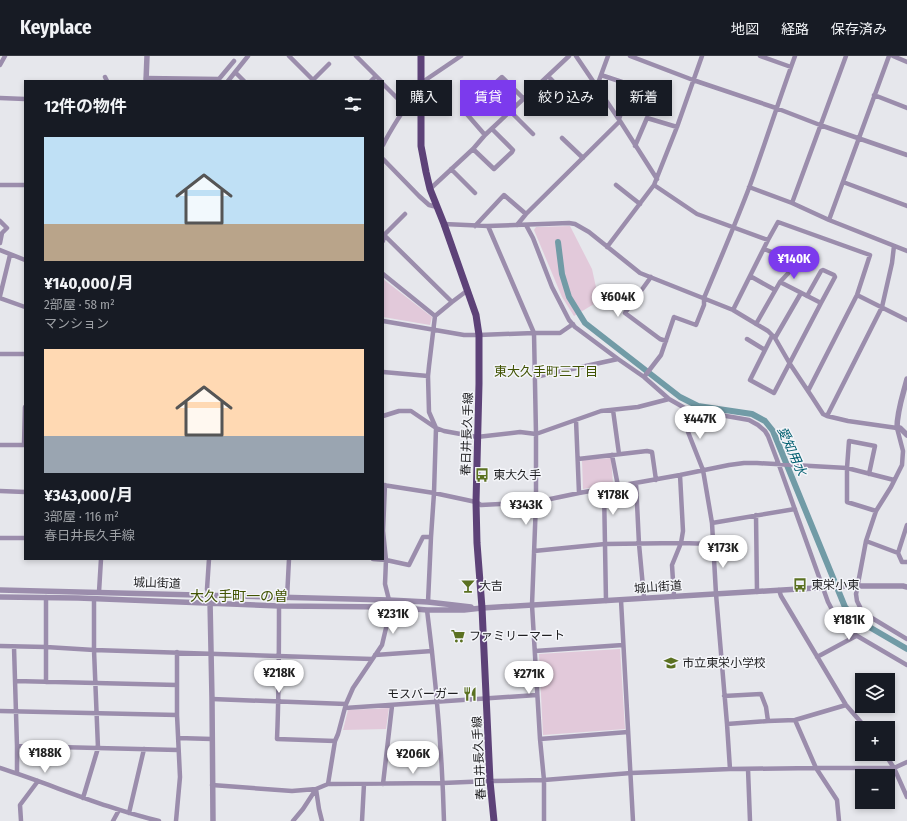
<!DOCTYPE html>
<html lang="ja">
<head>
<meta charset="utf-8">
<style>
  body { margin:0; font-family:"Fira Sans Condensed","Noto Sans JP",sans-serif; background:#20242c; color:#f1f3f6; height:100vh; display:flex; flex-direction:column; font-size:15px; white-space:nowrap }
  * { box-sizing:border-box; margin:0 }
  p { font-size:13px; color:#9ea1a6 }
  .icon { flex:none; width:22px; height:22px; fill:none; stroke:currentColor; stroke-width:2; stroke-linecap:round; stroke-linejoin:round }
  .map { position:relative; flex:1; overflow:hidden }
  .details { position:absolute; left:24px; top:24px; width:360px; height:480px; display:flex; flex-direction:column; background:#171b24; border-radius:0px; box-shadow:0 2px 6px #0003 }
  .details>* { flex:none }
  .hud { position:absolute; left:396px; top:24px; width:380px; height:36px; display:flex; gap:8px }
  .tools { position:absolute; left:855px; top:617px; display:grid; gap:8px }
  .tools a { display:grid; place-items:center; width:40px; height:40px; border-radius:0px; background:#171b24; box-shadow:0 2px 6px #0003; font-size:20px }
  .price { position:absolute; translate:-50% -34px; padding:0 9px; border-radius:14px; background:#fff; color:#222; font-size:13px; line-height:26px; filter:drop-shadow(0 1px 2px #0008) }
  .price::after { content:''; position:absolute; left:50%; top:24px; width:12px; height:9px; margin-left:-6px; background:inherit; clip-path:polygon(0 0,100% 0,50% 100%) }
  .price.active { background:#7c3aed; color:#fff }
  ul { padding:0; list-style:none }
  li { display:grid; align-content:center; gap:8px; height:212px; padding:0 20px }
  li span { display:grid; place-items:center; height:124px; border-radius:0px; color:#555 }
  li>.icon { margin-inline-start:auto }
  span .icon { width:72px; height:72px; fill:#fffc; stroke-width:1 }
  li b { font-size:17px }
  h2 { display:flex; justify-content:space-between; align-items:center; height:48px; padding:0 20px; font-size:17px }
  .tag { padding:0 14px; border-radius:0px; background:#171b24; box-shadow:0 2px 6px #0003; font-size:14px; line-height:36px }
  .tag.active { background:#7c3aed; color:#fff }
  header { display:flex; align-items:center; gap:24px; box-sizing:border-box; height:56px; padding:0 20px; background:#171b24; border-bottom:1px solid #363941 }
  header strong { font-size:19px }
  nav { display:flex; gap:22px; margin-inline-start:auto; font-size:14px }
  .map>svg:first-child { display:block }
</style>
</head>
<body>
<header>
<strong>Keyplace</strong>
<nav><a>地図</a><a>経路</a><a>保存済み</a></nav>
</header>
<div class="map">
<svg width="907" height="765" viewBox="0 0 907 765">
  <rect width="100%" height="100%" fill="#e6e7ec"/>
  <path fill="#e2c9da" d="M570,170L592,213L599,245L574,260L562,241L534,174L536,171Z
    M383,223L432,261L430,269L383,261Z
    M611,402L613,428L583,433L582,404Z
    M620,593L625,673L543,679L539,598Z
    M389,652L386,673L343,674L348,654Z"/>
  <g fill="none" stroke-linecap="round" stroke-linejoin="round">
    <path stroke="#719ba6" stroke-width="6" d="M558,186L562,218L569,241L585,267L680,341L698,350L752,358L765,365L773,375L845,551L859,565L907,593"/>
    <path stroke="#9b8dac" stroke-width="4.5" d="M289,0L314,25
      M356,0L381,25
      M576,0L620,65L657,123
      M630,0L693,24L776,52L820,69L907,99
      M760,0L791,11
      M893,0L907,6
      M0,9L5,0
      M235,16L244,25
      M601,19L631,29L619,63
      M105,21L107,25
      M146,22L219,23L234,5
      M313,24L329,8
      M228,25L248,0
      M371,25L376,20
      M421,27L461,0
      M383,28L406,51
      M597,30L608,0
      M534,33L554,54L568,41L548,20
      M874,39L907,52
      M0,42L25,43
      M510,55L533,78
      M465,56L485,79
      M508,57L487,35L502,21L524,43
      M562,82L583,102
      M383,89C388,79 407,46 415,41C417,40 419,39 421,39
      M635,90L647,62L677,71
      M473,93L494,113L512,96L513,94L492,73
      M383,103L419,140L429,149L437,151
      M451,113L475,137
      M843,126L907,150
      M0,129H25
      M616,129L640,148
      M654,129L697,158L768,184
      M749,131L792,147L829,164L907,195
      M430,133L473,93L485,79L569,0
      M792,147L846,0
      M829,164L889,0
      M0,165L7,172L2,177L0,187
      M444,168L488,170L569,167L575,168L589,176L640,217L733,254L768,275L775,282L790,308L812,341L823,358L827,360L848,365L897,372L903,395L902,409L891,431L876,455L866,485L856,538L857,545L861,553L867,559L907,583
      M517,169L526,158L620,65
      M526,169L533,182L552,231L569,264L575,271L618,303L644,321L669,343L690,355L709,357L749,364L758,369L765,375L768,380L779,409L828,546L839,567L847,574L907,609
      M475,170L504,139L526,158
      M488,170L534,277L536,378V446L532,549L540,683L544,724V765
      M383,178L452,246
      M383,185L384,179L405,158
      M607,191L654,129L677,71L702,0
      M0,194L25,204
      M383,218L435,260
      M750,220L775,234
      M651,221L625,257L660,283L666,285
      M857,239L907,264
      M0,240L10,199
      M807,240L821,215L823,214L834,219L835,221L821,247
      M0,242L25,251
      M733,254L768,184L778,166L870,199L857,239L808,335
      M383,265L464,279H479L534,277H560L573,268
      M756,268L780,226L794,211L795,205L764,193
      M772,280L750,324L774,337L821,247L780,226
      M775,282L801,237
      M747,283L765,294
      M0,298H25
      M383,316L428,320
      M535,321L618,303
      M644,321L661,299L674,261L696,269L704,249V242C719,206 735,169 749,132C765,88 779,44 795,0
      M613,354L619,398
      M690,355L688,376L703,414L712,467L716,538L727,668L730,713
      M383,360L399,355H411L436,372L444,375L477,381L520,376L536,378L601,355L638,351L669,343
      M827,360L882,251L892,207L894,190
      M576,364L579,437
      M0,389H25
      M24,389L25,351
      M612,399L618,430
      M578,403L647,395L652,396L656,424
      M869,418L875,390L849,385L847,412V446L876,455
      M636,427L639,488L644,542
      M383,429L434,437L476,446L481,449L536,446L579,437L680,419L729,409L744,407H757L847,412L894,424
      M385,429L383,475L386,504L385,528L389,544
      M604,433L606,545
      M0,435L25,436
      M756,459L757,536
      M712,467L795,453
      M907,469L898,497L902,506H907
      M0,482H25
      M866,485L898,497
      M534,495L605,488L681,487L714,488
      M209,503L207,533L210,540
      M373,503L386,504L409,509L423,481H431
      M779,534L781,540L846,649L866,672
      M99,536L101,503
      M46,541V626
      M674,541L672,509L681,487L683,475L680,419
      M287,542L289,503
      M621,544L633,765
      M428,546L431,481L434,437L436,372L429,356L428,320L429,310L435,260L452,246L468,234
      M279,550C279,594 279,638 277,683L335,685
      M427,554C436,624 442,694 444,765
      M0,590L46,591L94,594L372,603
      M14,591L17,690V717
      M535,595L623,589
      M375,599L432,595
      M817,601L856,580
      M15,625L177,629
      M724,640L761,638L766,651L768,665
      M212,643L346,648
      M345,652L537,639
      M0,655L177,659
      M795,664L816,712L837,744L839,765
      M727,668L768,665L795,664L846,649
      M178,682L212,683
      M540,683L628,676
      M17,690L178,694
      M885,698L894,712L907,741
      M0,712C53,729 104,752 159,765
      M748,713L750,765
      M328,728L335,685L338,678L346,648L353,632L382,589L391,551
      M383,728L392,650
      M212,729L292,735L316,733L328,728L443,727L490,725L544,724L631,717L730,713L816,712H894L907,706
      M316,733L319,753L322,765
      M83,742L98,692L94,594V543
      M129,757L144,693
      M21,765L20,749L38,725
      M113,765L119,754
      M176,765L180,721L177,659V596
      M293,765L303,753L316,733
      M362,765L364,728"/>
    <path stroke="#9b8dac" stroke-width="5.5" d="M146,25L147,0
      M907,323C903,339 897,355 897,372H900L907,379
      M0,534L389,544L428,546L471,551
      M0,541L78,542L279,550L391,551L427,554H464L482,552L848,530H903L907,531
      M210,545L212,643L213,765"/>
    <path stroke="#5d4278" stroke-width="7" d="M421,0V90L426,116L430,133L444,168L476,259L479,279V328L476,446L477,487L482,552L490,725L494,765"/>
  </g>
  <defs>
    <symbol id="bus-bare" viewBox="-9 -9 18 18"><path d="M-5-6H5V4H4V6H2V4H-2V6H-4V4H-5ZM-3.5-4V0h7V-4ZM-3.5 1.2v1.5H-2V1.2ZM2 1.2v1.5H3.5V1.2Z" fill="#5b7121" stroke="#f4f5f9" stroke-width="2.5" paint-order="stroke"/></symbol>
    <symbol id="bar-bare" viewBox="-9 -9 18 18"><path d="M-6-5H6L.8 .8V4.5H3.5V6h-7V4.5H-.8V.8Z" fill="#5b7121" stroke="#f4f5f9" stroke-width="2.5" paint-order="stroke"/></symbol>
    <symbol id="supermarket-bare" viewBox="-9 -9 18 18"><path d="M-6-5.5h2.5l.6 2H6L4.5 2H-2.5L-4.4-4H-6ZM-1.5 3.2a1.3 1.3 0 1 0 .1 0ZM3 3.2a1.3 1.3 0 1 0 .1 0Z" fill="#5b7121" stroke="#f4f5f9" stroke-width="2.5" paint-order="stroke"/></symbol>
    <symbol id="school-bare" viewBox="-9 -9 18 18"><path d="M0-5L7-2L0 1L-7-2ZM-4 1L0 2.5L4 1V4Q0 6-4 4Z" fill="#5b7121" stroke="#f4f5f9" stroke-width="2.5" paint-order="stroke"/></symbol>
    <symbol id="restaurant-bare" viewBox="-9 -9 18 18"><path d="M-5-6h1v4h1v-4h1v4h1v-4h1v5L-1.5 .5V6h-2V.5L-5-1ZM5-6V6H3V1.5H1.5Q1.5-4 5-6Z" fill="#5b7121" stroke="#f4f5f9" stroke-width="2.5" paint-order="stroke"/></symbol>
  </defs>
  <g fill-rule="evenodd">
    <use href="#bus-bare" x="472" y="409" width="20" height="20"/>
    <use href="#bus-bare" x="790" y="519" width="20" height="20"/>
    <use href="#bar-bare" x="458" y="520" width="20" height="20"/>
    <use href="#supermarket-bare" x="448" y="570" width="20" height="20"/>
    <use href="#school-bare" x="661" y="597" width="20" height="20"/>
    <use href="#restaurant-bare" x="460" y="628" width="20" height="20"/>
  </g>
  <g text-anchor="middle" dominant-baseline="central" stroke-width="3" stroke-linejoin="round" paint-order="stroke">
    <g font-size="12" fill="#1f1f21" stroke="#f4f5f9">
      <text transform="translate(467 378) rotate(-88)">春日井長久手線</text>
      <text transform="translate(157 527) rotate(2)">城山街道</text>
      <text transform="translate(658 531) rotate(-4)">城山街道</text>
      <text transform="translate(479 702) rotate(-93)">春日井長久手線</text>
    </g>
    <g font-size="12" fill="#1f1f21" stroke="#f4f5f9" text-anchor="start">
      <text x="493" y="419">東大久手</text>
      <text x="811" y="529">東栄小東</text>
      <text x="479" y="530">大吉</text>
      <text x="469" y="580">ファミリーマート</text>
      <text x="682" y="607">市立東栄小学校</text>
      <text x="459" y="638" text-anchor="end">モスバーガー</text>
    </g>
    <g font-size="13" fill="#415303" stroke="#f4f5f9">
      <text x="546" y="315">東大久手町三丁目</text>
    </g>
    <g font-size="13" font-style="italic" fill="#005e6f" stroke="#f4f5f9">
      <text transform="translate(792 395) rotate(66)">愛知用水</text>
    </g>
    <g font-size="14" fill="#415303" stroke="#f4f5f9">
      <text x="239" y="540">大久手町一の曽</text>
    </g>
  </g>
</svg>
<div class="tools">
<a><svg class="icon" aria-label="layers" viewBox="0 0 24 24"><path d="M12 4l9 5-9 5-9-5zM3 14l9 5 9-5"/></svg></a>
<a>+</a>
<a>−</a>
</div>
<b class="price active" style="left:794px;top:224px">¥140K</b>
<b class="price" style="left:618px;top:262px">¥604K</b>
<b class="price" style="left:700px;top:384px">¥447K</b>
<b class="price" style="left:613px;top:460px">¥178K</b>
<b class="price" style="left:526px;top:470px">¥343K</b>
<b class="price" style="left:723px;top:513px">¥173K</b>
<b class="price" style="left:393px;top:579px">¥231K</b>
<b class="price" style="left:849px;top:585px">¥181K</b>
<b class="price" style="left:279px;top:638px">¥218K</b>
<b class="price" style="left:529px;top:639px">¥271K</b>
<b class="price" style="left:45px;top:718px">¥188K</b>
<b class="price" style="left:413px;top:719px">¥206K</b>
<div class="hud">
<a class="tag">購入</a>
<a class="tag active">賃貸</a>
<a class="tag">絞り込み</a>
<a class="tag">新着</a>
</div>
<section class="details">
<h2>12件の物件<svg class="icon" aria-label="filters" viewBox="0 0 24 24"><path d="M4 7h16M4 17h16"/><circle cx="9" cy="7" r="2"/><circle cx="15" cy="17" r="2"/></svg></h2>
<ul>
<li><span style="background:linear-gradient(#bfe0f5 70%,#b9a48a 0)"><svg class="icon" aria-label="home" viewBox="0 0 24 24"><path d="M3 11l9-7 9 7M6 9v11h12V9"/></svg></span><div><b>¥140,000/月</b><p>2部屋 · 58 m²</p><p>マンション</p></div></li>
<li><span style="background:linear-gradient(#ffd9b3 70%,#9aa5b1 0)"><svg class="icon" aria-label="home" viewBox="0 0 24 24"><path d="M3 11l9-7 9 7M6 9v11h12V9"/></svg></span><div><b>¥343,000/月</b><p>3部屋 · 116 m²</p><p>春日井長久手線</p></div></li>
</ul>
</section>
</div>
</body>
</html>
